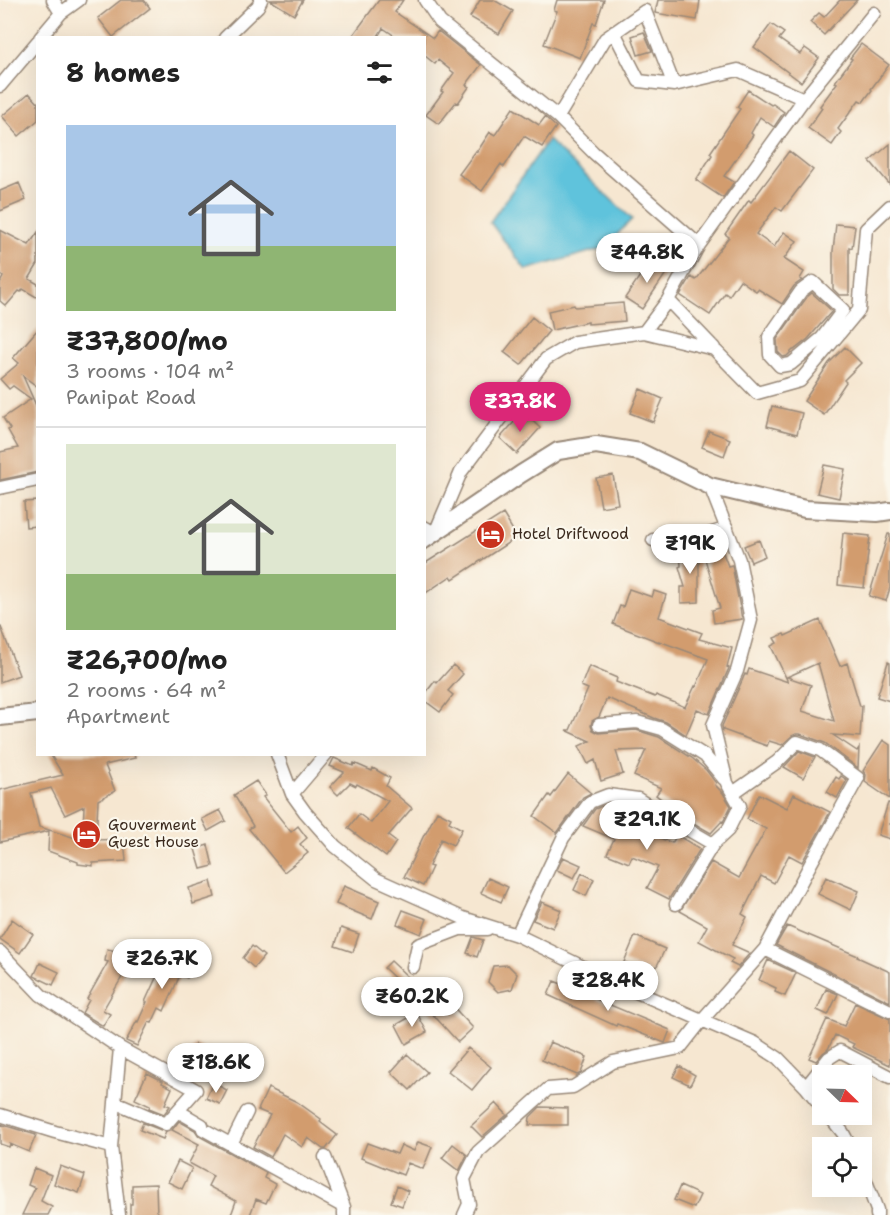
<!DOCTYPE html>
<html lang="en">
<head>
<meta charset="utf-8">
<style>
  body { margin:0; font-family:"Shantell Sans",sans-serif; background:#f6f6f6; color:#222; height:100vh; display:flex; flex-direction:column; font-size:22px; white-space:nowrap }
  * { box-sizing:border-box; margin:0 }
  p { font-size:20px; color:#767676 }
  .icon { flex:none; width:33px; height:33px; fill:none; stroke:currentColor; stroke-width:2; stroke-linecap:round; stroke-linejoin:round }
  .map { position:relative; flex:1; overflow:hidden }
  .details { position:absolute; left:36px; top:36px; width:390px; height:720px; display:flex; flex-direction:column; background:#fff; border-radius:0px; box-shadow:0 6px 24px #0002 }
  .details>* { flex:none }
  .needle { width:39px; rotate:113deg }
  .fabs { position:absolute; left:812px; top:1065px; display:grid; gap:12px }
  .fabs a { display:grid; place-items:center; width:60px; height:60px; border-radius:0px; background:#fff; box-shadow:0 6px 24px #0002; font-size:30px }
  .price { position:absolute; translate:-50% -51px; padding:0 14px; border-radius:21px; background:#fff; color:#222; font-size:20px; line-height:39px; filter:drop-shadow(0 2px 3px #0008) }
  .price::after { content:''; position:absolute; left:50%; top:36px; width:18px; height:14px; margin-left:-9px; background:inherit; clip-path:polygon(0 0,100% 0,50% 100%) }
  .price.selected { background:#db2777; color:#fff }
  ul { padding:0; list-style:none }
  li { display:grid; align-content:center; gap:12px; height:318px; padding:0 30px }
  li+li { border-top:2px solid #e0e0e0 }
  li span { display:grid; place-items:center; height:186px; border-radius:0px; color:#555 }
  li>.icon { margin-inline-start:auto }
  span .icon { width:108px; height:108px; fill:#fffc; stroke-width:1 }
  li b { font-size:26px }
  h2 { display:flex; justify-content:space-between; align-items:center; height:72px; padding:0 30px; font-size:26px }
  .map>svg:first-child { display:block }
</style>
</head>
<body>
<div class="map">
<svg width="890" height="1215" viewBox="0 0 890 1215">
  <rect width="100%" height="100%" fill="#fbf7ec"/>
  <filter id="ink" filterUnits="userSpaceOnUse"><feTurbulence type="fractalNoise" baseFrequency=".0167" numOctaves="2"/><feDisplacementMap in="SourceGraphic" scale="12" xChannelSelector="R" yChannelSelector="G"/><feConvolveMatrix kernelMatrix="1 2 1 2 8 2 1 2 1" color-interpolation-filters="sRGB"/></filter>
  <filter id="wash" filterUnits="userSpaceOnUse"><feTurbulence type="fractalNoise" baseFrequency=".008" numOctaves="4" result="noise"/><feDisplacementMap in="SourceGraphic" scale="24" xChannelSelector="R" yChannelSelector="G"/><feGaussianBlur stdDeviation="1.35" result="paint"/><feColorMatrix in="noise" values="0 0 0 0 0 0 0 0 0 0 0 0 0 0 0 0 0 1.4 0 .05"/><feComposite in="paint" operator="in"/></filter>
  <g filter="url(#wash)">
    <rect width="100%" height="100%" fill="#f6e7d1"/>
    <path fill="#5ec3dc" stroke="#4c767d" stroke-width="1.5" d="M548,140L632,219L604,248L526,270L490,222Z"/>
    <g id="blocks">
      <path fill="#d29c6e" fill-rule="evenodd" d="M121,0H144L150,8L113,37L98,18Z
        M270,0H303L294,15Z
        M379,0H403L395,12L433,38L438,31L481,65L466,85L469,87L458,103L456,102L439,124L426,115L443,92L441,91L454,73L438,60L435,64L424,55V38H398L383,28L377,38H351Z
        M480,0H494L513,11L499,34L470,17Z
        M557,0H604L596,24L593,23L580,58L544,44L557,11L554,10Z
        M658,0H700L697,20L655,13Z
        M840,0H857L824,35L810,22L819,13L824,17Z
        M771,24L784,33L779,39L800,54L805,48L819,58L801,82L754,47Z
        M644,32L652,51L638,55L632,36Z
        M861,44L889,65L871,89L872,90L863,102L859,100L838,129L841,132L832,145L808,128L822,108L820,106L837,83L835,82L852,59L850,58Z
        M748,90L771,105L773,104L784,112L774,127L760,117L751,133L753,135L724,176L734,182L723,198L696,180L712,155L710,153L740,109L737,107Z
        M29,93L38,103V120L19,136L2,116Z
        M513,108L539,125L545,117L556,127L542,147L524,136L504,167L501,164L482,191L459,174L476,151L477,152L490,132L495,135Z
        M890,144V185L870,161Z
        M789,151L813,170L782,211L776,207L756,234L774,247L784,232L797,241L784,259L804,272L800,279L802,280L794,286L782,304L758,289L756,291L740,280L729,296L725,293L710,315L680,295L691,277L696,280L729,237L725,234L735,220L749,200L751,202Z
        M19,183L26,200L0,211V191Z
        M836,224L855,226L852,248L849,247V295H839L833,289V251Z
        M0,230L29,245L38,232V264L29,279L38,284V298L23,289L21,292L19,291L6,306L0,301V283L3,277L0,274Z
        M652,258L669,269L642,309L625,298Z
        M812,293L832,311L808,339L794,350H793L787,356L783,357L778,352L777,339L807,297Z
        M623,303L625,321L588,324V322L552,330L548,311L574,305L575,307Z
        M532,317L549,331L521,365L504,352Z
        M38,329V387L23,376L38,410V472L0,480V452L18,448L8,430L10,429L3,418L31,399L13,386L9,389L0,379L19,363L13,358Z
        M845,347L861,363L844,380L846,382L824,415L804,401L829,363Z
        M640,389L663,399L653,422L630,413Z
        M772,406L802,413L797,434L767,426Z
        M523,412L540,428L517,454L500,438Z
        M709,431L730,439L724,456L702,447Z
        M824,465L845,469L839,498L817,493Z
        M613,475L618,504L601,507L596,478Z
        M38,501V526L26,527L24,502Z
        M503,514L517,537L453,579L451,576L424,594V564Z
        M843,533L870,536L864,588L838,585Z
        M888,534H890V588L886,601L869,596Z
        M718,540L728,566L732,565L742,619L714,623L712,610L720,608L701,546Z
        M759,540L765,556L751,562L744,546Z
        M699,546V602L681,603V587H685L679,567L681,566L680,552Z
        M629,589L652,597L654,591L666,595L659,617L702,633L699,639L732,648L727,667L729,668L709,714L697,709L686,735L666,722L654,718L607,698L599,717L592,721L591,726L593,730L599,733L636,730L659,737L692,758L706,770L716,783L715,785L723,793L731,806L723,822L722,821L711,833L690,821L656,795L661,788L634,776L646,750L616,751L623,774L601,781L595,760L588,764L579,746L590,741L566,730H570L588,689L581,686L589,666L617,678L616,682L655,697L656,695L685,707L695,686L696,687L708,659L659,641V642L613,624L620,606L623,607Z
        M820,620L840,666L847,663L860,706H862L860,737L833,735L857,751L859,748L858,768L825,743L800,734H796L792,736L782,745L769,741L767,746L723,730L722,726L745,674L747,675L749,669L788,682L771,646L777,643L774,638L784,634L785,636ZM818,663L828,699L834,721L802,711L811,685L787,677Z
        M0,627H1L19,675L0,682Z
        M888,662L890,663V701L877,697Z
        M453,665L463,674L448,691L453,695L440,712L424,700V695L435,681L437,683Z
        M883,740L890,745V799L865,782L866,775L863,771Z
        M799,751L815,757L803,778L784,767Z
        M50,754H134L135,758L105,765L115,791L98,800L96,840L124,839L126,861L93,863V866L78,864V862L48,851L49,831L0,842V790L63,775ZM51,788L65,815L84,806L83,832H79V839L39,827L31,793Z
        M334,758L353,766L354,763L372,771L373,768L390,778L386,786L412,808L388,836L396,842L386,857L348,828L359,814L371,823L388,801L357,784L356,786L350,783L338,795L330,787L344,772L330,766Z
        M568,774L591,793L583,797L557,833L534,816L549,795L551,797Z
        M841,776L847,780L837,798L827,792L836,777L839,779Z
        M256,781L266,795L263,797L291,832L298,826L307,838L300,844L308,853L284,872L249,829L253,826L234,795Z
        M759,794L787,808L794,794L830,812L802,862L789,855L774,883L761,876L742,914L747,917L732,945L750,953L738,967L730,963L733,959L699,941L707,926L680,911L711,862L739,878L766,829L747,819Z
        M888,803H890V839L878,835Z
        M602,806L607,808L605,813L612,816L611,820L629,827L630,823L639,827V829L672,843L677,835L700,849L669,899L647,888L658,867L632,856L629,863L607,854L614,839L583,826L595,809Z
        M220,810L226,821L208,831L202,819Z
        M437,811L451,818L449,822L462,829L453,845L441,839L429,866L432,867L423,886L404,877L425,833H426Z
        M208,845L213,866L201,869L195,849Z
        M563,857L581,865L574,878L557,870Z
        M582,873L594,879L586,896L574,890Z
        M826,877L859,891L851,910L818,894Z
        M488,878L508,887L501,902L481,893Z
        M211,881L215,897L193,904L189,888Z
        M344,886L379,901L372,919L336,904Z
        M542,902L561,910L553,928L533,920Z
        M403,910L427,919L421,934L397,924Z
        M12,919L33,934L20,953L0,939Z
        M787,926L858,956L857,957L890,972V1002L776,945Z
        M341,928L359,934L353,952L335,946Z
        M635,936L665,949L653,974L624,962Z
        M473,937L483,940L477,957L467,953Z
        M252,946L264,956L254,968L243,958Z
        M165,947L195,961L187,978L180,975L164,1011L159,1008L152,1023L149,1022L137,1046L126,1041L137,1021L138,1022L147,1002H145L161,967L157,965Z
        M107,949L127,953L122,977L103,1010L110,1014L103,1026L82,1013L89,1000L87,999L108,962L105,961Z
        M768,960L796,973L785,996L775,992L776,988L759,980Z
        M391,961L408,977L401,984L384,968Z
        M40,963L59,972L53,985L34,976Z
        M508,965L517,974L512,989L498,992L488,982L493,966Z
        M554,981L579,991V992L670,1030L665,1043L617,1024L616,1026L548,995Z
        M431,983L473,1028L458,1042L416,996Z
        M826,989L838,994L828,1015L817,1010Z
        M855,1003L890,1019V1065L852,1047L854,1044L835,1035L828,1049L823,1053L816,1061L809,1058L827,1019L844,1026Z
        M417,1013L427,1032L406,1044L396,1025Z
        M550,1042L587,1057L581,1073L577,1075L542,1060Z
        M195,1044L206,1050L208,1048L220,1054L213,1068L190,1057L191,1056L189,1055Z
        M468,1048L491,1067L472,1090L448,1071Z
        M407,1054L427,1072L410,1090L391,1072Z
        M679,1066L695,1075L690,1085L673,1077Z
        M147,1073L163,1081L162,1083L172,1088L165,1104L170,1106L164,1114L149,1108L150,1106L135,1099Z
        M213,1083L227,1090L220,1104L206,1098Z
        M268,1088L297,1102L321,1119L320,1122L337,1135L326,1149H323L308,1138L302,1147L283,1134L271,1157L253,1147L270,1115L258,1110Z
        M496,1103L507,1115L482,1137L471,1126Z
        M540,1107L568,1108V1125H529L530,1117Z
        M179,1121L195,1130L199,1136L266,1173L264,1178L275,1184L266,1203L256,1199L250,1215H231L236,1201L208,1186L213,1176L189,1163L199,1144L172,1130Z
        M143,1123L166,1132L163,1139L140,1130Z
        M0,1124L36,1135L29,1152L10,1144L9,1147L0,1144Z
        M418,1142L432,1147L423,1169L408,1163L403,1175L361,1158L367,1143L397,1154L401,1145L414,1151Z
        M453,1144L467,1155L459,1171L442,1158Z
        M178,1161L192,1168L182,1189L168,1182Z
        M60,1166L85,1175L79,1193L54,1184Z
        M34,1168L51,1175L41,1201L52,1207L48,1215H22L35,1188L28,1185Z
        M156,1184L157,1215H130V1204H132V1185Z
        M397,1186L408,1191L402,1206L391,1202Z
        M680,1186L700,1195L694,1208L674,1200Z"/>
    </g>
  </g>
  <g filter="url(#ink)">
    <use href="#blocks" fill-opacity="0" stroke="#988878" stroke-width="1.5"/>
    <g fill="none" stroke-linecap="round" stroke-linejoin="round">
      <defs>
        <path id="minor" d="M425,0L440,22L558,117L594,153L699,245L668,300L644,332
          M61,13L79,0
          M614,32L639,81L674,85
          M40,38L61,13L53,0
          M225,38L258,6L261,0
          M0,86L38,41
          M558,117L605,39L645,11L674,85L738,70L804,99
          M699,245L804,99L874,13
          M668,300L714,348
          M822,338L843,310L813,282L801,291L769,337L770,355L780,366L791,364L822,338L829,345
          M710,486L739,560L751,620L737,671L713,725L727,783L740,806L728,830L713,844L663,815L638,799L608,795L590,802L563,838L517,935L618,984L755,1043L778,1058L806,1087L822,1107
          M0,488L38,480
          M424,527L435,533L461,472L546,359L575,342L644,332L714,349L757,393L800,381L859,310L866,229L890,206
          M653,540L680,544L727,528
          M599,725L637,722L662,729L705,756L724,779
          M277,754L292,794L305,812L335,846L376,879L463,918L517,935
          M292,794L326,754
          M676,904L713,844
          M765,949L890,1011
          M0,952L41,995L120,1048L111,1147L119,1215
          M413,967L418,945L460,929H487
          M806,1087L829,1058L840,1051L890,1077
          M115,1102L166,1124L196,1090L120,1048
          M178,1111L202,1125L203,1129L344,1207V1215
          M828,1114L843,1133L851,1148
          M0,1115L55,1132L111,1147
          M231,1144L247,1112
          M325,1157L344,1207
          M861,1168L877,1210V1215
          M464,1215L469,1204L464,1179L478,1152L548,1089L573,1087L613,1062L680,1048L702,1020L765,949L810,865L858,778L820,750L797,742L777,762L733,793"/>
        <path id="highway" d="M424,540L521,474L558,451L596,445L640,452L710,486L805,509L877,513L890,511
          M0,717L38,713"/>
      </defs>
      <use href="#minor" stroke="#988878" stroke-width="15"/>
      <use href="#highway" stroke="#988878" stroke-width="20"/>
      <use href="#minor" stroke="#fff" stroke-width="12"/>
      <use href="#highway" stroke="#fff" stroke-width="16"/>
    </g>
  </g>
  <defs>
    <symbol id="hotel-disc" viewBox="-11 -11 22 22"><circle r="9.5" fill="#c8321e" stroke="#fbf7ec"/><path d="M-6-4.5h1.5V1H6V5H4.5V3h-9V5H-6ZM-4 0a1.8 1.8 0 1 1 3.6 0ZM.5 0V-2.5h3Q6-2.5 6 0Z" fill="#fff"/></symbol>
  </defs>
  <g fill-rule="evenodd">
    <use href="#hotel-disc" x="474" y="518" width="33" height="33"/>
    <use href="#hotel-disc" x="70" y="818" width="33" height="33"/>
  </g>
  <g text-anchor="middle" dominant-baseline="central" stroke-width="4.5" stroke-linejoin="round" paint-order="stroke">
    <g font-size="15" fill="#3b2a1e" stroke="#fbf7ec" text-anchor="start">
      <text x="512" y="534">Hotel Driftwood</text>
      <text x="108" y="825">Gouverment<tspan x="108" dy="17">Guest House</tspan></text>
    </g>
  </g>
</svg>
<div class="fabs">
<a><svg class="needle" viewBox="-14 -14 28 28"><path d="M0-13l5 13h-10z" fill="#e53935"/><path d="M0 13l5-13h-10z" fill="#767676"/></svg></a>
<a><svg class="icon" aria-label="locate" viewBox="0 0 24 24"><circle cx="12" cy="12" r="6"/><path d="M12 2v4M12 18v4M2 12h4M18 12h4"/></svg></a>
</div>
<b class="price" style="left:647px;top:284px">₹44.8K</b>
<b class="price selected" style="left:520px;top:433px">₹37.8K</b>
<b class="price" style="left:690px;top:575px">₹19K</b>
<b class="price" style="left:647px;top:851px">₹29.1K</b>
<b class="price" style="left:162px;top:990px">₹26.7K</b>
<b class="price" style="left:608px;top:1012px">₹28.4K</b>
<b class="price" style="left:412px;top:1028px">₹60.2K</b>
<b class="price" style="left:216px;top:1094px">₹18.6K</b>
<section class="details">
<h2>8 homes<svg class="icon" aria-label="filters" viewBox="0 0 24 24"><path d="M4 7h16M4 17h16"/><circle cx="9" cy="7" r="2"/><circle cx="15" cy="17" r="2"/></svg></h2>
<ul>
<li><span style="background:linear-gradient(#a9c7e8 65%,#8fb573 0)"><svg class="icon" aria-label="home" viewBox="0 0 24 24"><path d="M3 11l9-7 9 7M6 9v11h12V9"/></svg></span><div><b>₹37,800/mo</b><p>3 rooms · 104 m²</p><p>Panipat Road</p></div></li>
<li><span style="background:linear-gradient(#dfe7d0 70%,#8fb573 0)"><svg class="icon" aria-label="home" viewBox="0 0 24 24"><path d="M3 11l9-7 9 7M6 9v11h12V9"/></svg></span><div><b>₹26,700/mo</b><p>2 rooms · 64 m²</p><p>Apartment</p></div></li>
</ul>
</section>
</div>
</body>
</html>
